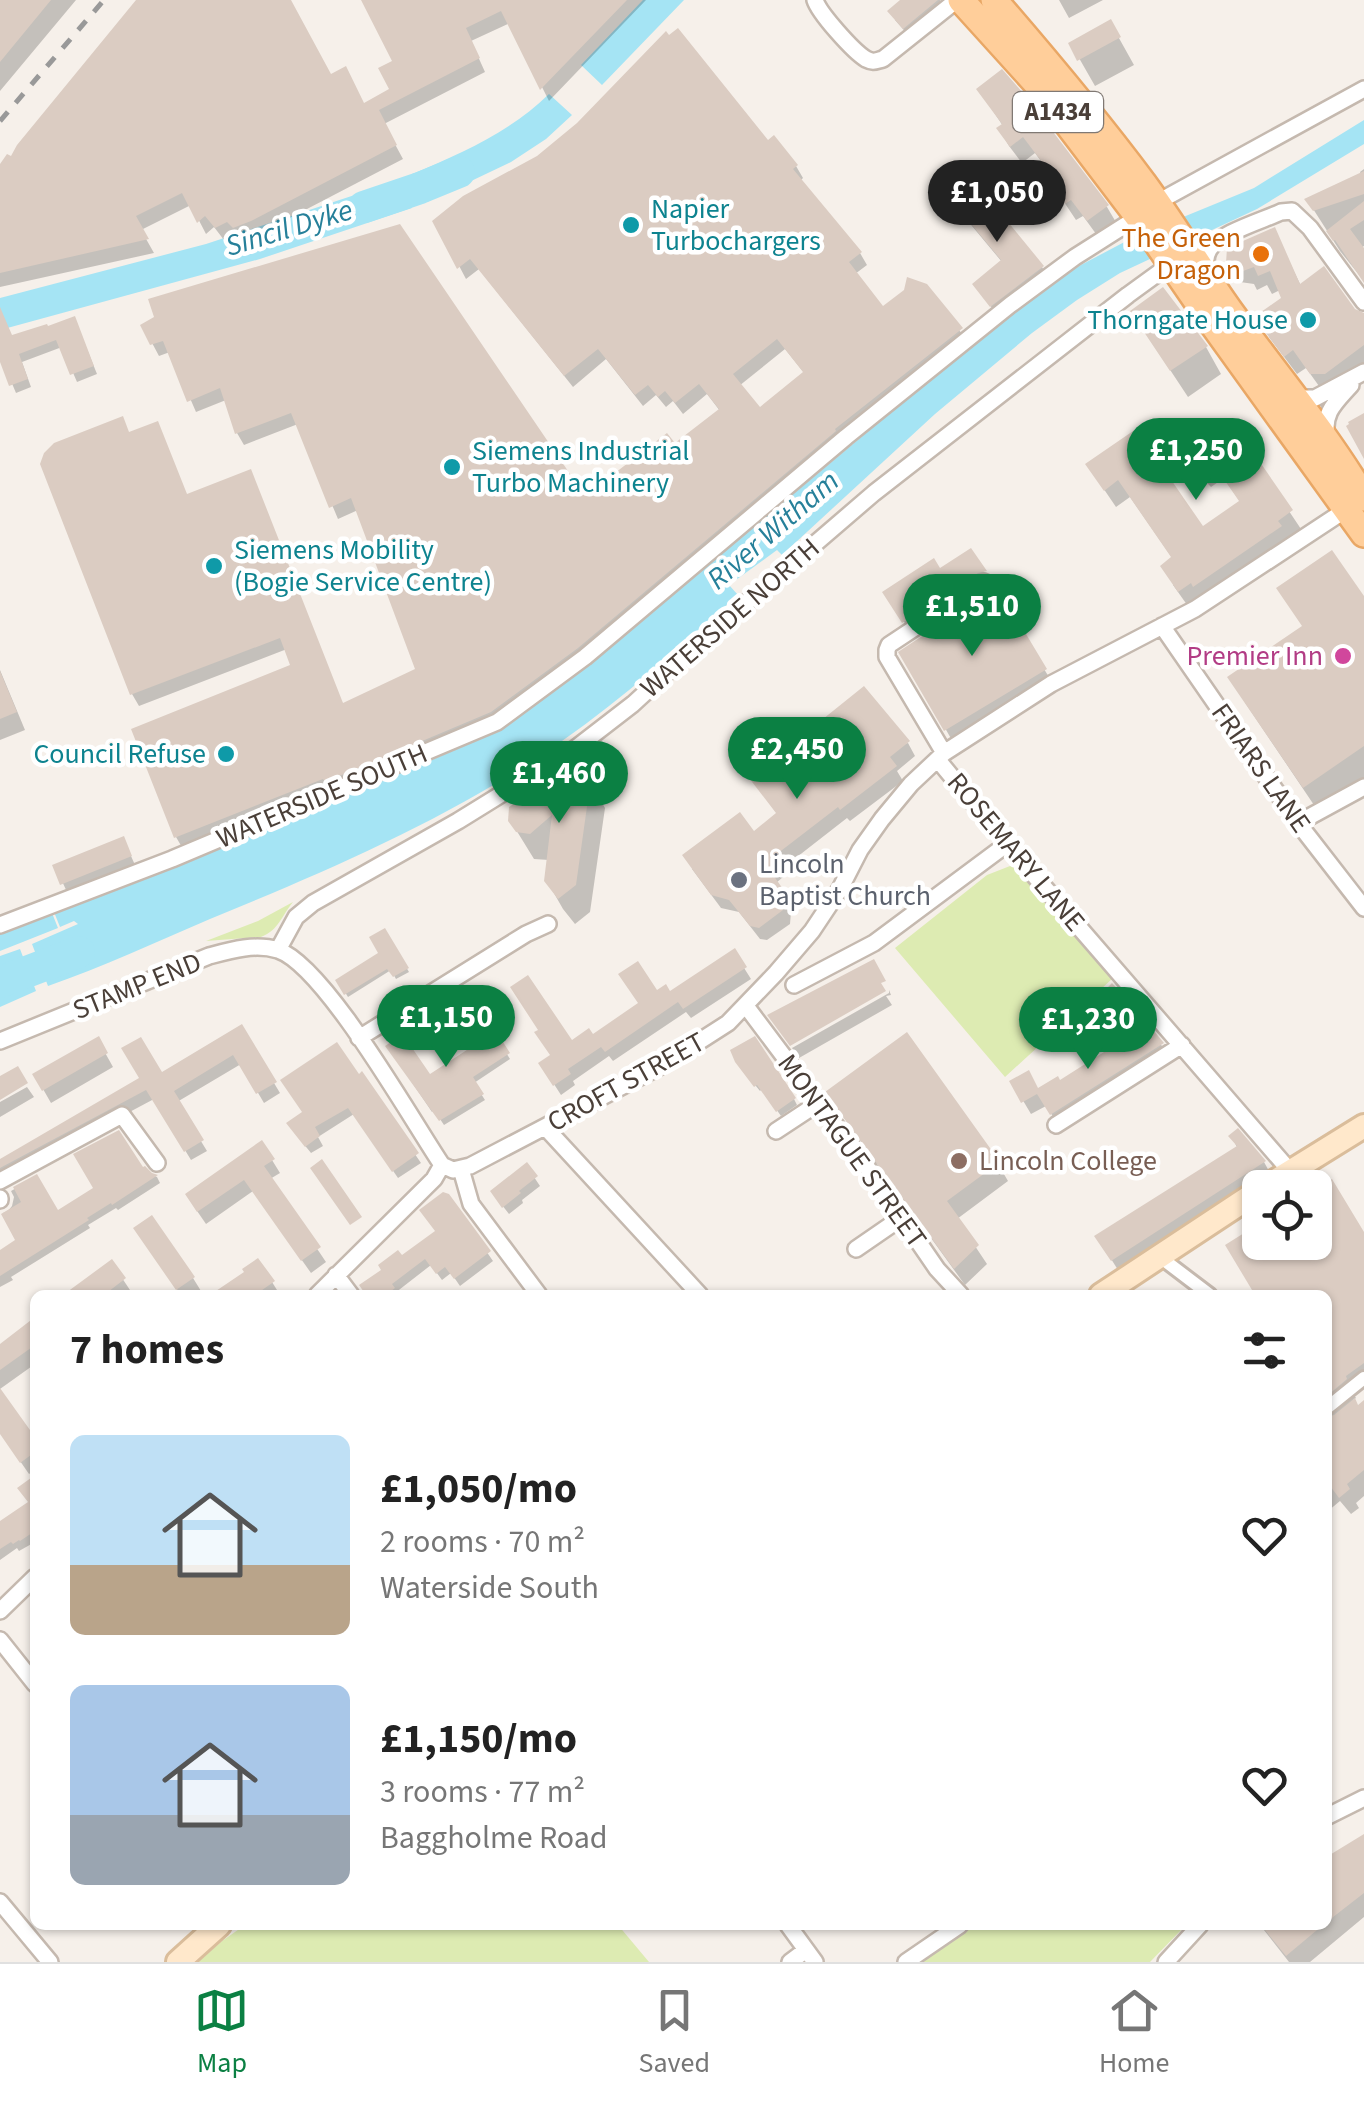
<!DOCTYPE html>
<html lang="en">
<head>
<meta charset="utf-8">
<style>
  body { margin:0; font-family:"Source Sans 3",sans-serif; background:#f2f2f2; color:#222; height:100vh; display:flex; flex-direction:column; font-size:38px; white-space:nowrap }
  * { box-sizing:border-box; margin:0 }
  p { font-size:32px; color:#767676 }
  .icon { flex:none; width:55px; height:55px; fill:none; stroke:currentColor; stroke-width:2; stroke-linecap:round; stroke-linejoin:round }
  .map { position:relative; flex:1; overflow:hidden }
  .side { position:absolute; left:30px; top:1290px; width:1302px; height:640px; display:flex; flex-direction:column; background:#fff; border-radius:15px; box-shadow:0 2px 8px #0004 }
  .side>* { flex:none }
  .tools { position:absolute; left:1242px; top:1170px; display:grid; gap:20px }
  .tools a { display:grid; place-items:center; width:90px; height:90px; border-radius:15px; background:#fff; box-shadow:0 2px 8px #0004; font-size:50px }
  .price { position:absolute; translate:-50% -85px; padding:0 22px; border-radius:35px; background:#0b8043; color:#fff; font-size:32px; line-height:65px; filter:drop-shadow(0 2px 5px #0008) }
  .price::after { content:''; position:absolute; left:50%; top:60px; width:30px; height:22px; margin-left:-15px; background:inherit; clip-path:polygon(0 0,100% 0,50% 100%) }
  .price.current { background:#222; color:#fff }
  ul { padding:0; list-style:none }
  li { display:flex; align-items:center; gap:30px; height:250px; padding:0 40px }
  li span { display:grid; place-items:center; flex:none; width:280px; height:200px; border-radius:15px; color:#555 }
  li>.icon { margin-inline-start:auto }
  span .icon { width:120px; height:120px; fill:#fffc; stroke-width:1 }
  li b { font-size:42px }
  h2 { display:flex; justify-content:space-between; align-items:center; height:120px; padding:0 40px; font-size:42px }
  .dock { display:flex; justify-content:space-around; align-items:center; height:140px; border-top:2px solid #e0e0e0; background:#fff; font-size:28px; color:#767676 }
  .dock a { display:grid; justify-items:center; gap:5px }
  .dock .current { color:#0b8043 }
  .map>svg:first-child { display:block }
</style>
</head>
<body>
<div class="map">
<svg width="1364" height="1962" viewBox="0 0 1364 1962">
  <rect width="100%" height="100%" fill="#f6f0ea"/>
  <path fill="#ddebb2" d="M1010,866L1021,871L1112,979L1005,1077L895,948L987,875Z
    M293,902C282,915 279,930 261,937L206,941L258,921Z
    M245,1925H618L649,1962H198L222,1941Z
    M964,1925H1186L1150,1962H916Z"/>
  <path fill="#a5e4f4" d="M643,0H684L602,85L581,65Z
    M549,94L572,115L546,139L511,162L427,202L412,174C462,153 510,132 549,94Z
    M1364,120V144L1257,209L1120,273L1077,300L1032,333L935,414L782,555L777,550L729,585L738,595C681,646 625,697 562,741C453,817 332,869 210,919C156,942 103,967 48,986L32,944L78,924L74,921L60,927L54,912L420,765L485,737L520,716L780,505L1012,311L1079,266L1132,238L1254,188Z
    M397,181L412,208L260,259L0,330V298L206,244Z
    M52,913L58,928L0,951V934Z
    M20,949L36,991L0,1007V956Z"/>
  <path fill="#0003" fill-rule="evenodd" d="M0,0H76L0,91Z
    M139,0H289L330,77L364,106L392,90L396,62L363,0H646L549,101L510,23L471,41L485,72L384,124L403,159L259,234L242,240L236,234L224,240L214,227L206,234L191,205L141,230L154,253L0,287V168L12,159Z
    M904,0H940L944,7L909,36L895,20Z
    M1059,0H1103L1069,18Z
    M1110,22L1134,65L1095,86L1071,44Z
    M979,90L1107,207L1117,224L1099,238L1083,216L1076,220L1054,187L1058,184L1035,153L1022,163L1009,146L999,129L1003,126Z
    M767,144L796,166L803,178L800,181L860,253L867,265L855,274L883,309L926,286L968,342L498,724L183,849L176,837L294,666L287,649L139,706L132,694L130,435L188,496L344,705L418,670L358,510L338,519L298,424L244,445L237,433L226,400L196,412L170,352L159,356L143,326L584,499L675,446L720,411L707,394L683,414L673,401L666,407L656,395L643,406L606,359L573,387L479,269L466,279L436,222ZM785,349L805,374L759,411L739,386Z
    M1364,169V246L1361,248L1364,253V281L1340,251L1308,201L1361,175L1360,172Z
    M956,201L1042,267L1052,285L1002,323L976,284L1002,262L967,220Z
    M1274,230L1301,286L1364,315V372L1324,393L1306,368L1297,374L1269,337L1284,298L1280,290L1272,294L1267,285L1257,290L1254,284L1240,282L1229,262Z
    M78,327L97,374L77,382L62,347L22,362L31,387L16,393L0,355V338Z
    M1149,338L1206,347L1221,374L1188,397Z
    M1234,429L1301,529L1190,609L1173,585V559L1130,497L1116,507L1099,482L1136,432L1202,529L1241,503L1224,478L1211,487L1199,474L1189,457Z
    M971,551L991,584L985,585L912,634L893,605Z
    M1364,601V783L1320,814L1246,704L1230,678Z
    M1028,643L1052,682L953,742L902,653Z
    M0,670L25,730L0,740Z
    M908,743L915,756L897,771L903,781L850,821L847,818L779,871L783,877L776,883L791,906L788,908L791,912L790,924L767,940L760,939L739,912L721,908L692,869L754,834L778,815L749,775Z
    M589,780L605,808L590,912L575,924L563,909L547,881L549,860L534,859L510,820L556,805Z
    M127,847L135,865L67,892L55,866Z
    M385,931L409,972L396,979L391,970L348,997L338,981L382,954Z
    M734,952L751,979L691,1018L686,1012L613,1061L609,1056L573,1081L575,1085L561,1095L541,1064L571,1043L592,1037L656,993L670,994Z
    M889,990L891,995L886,996L892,1005L799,1058L792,1048L889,993Z
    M1121,997L1126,1005L1114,1016L1105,1006Z
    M420,1016L429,1031L407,1045L429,1077L495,1035L510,1059L474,1083L485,1100L444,1125L434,1110L432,1112L388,1047L406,1035Z
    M1148,1027L1170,1057L1060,1127L1046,1106L1031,1114L1012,1082L1038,1091L1059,1083Z
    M241,1028L280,1093L264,1103L241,1064L177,1102L207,1151L191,1160L154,1099L0,1181V1162L162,1076Z
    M906,1035L998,1164L1008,1181L957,1219L987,1264L965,1285L839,1111Z
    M98,1040L113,1067L51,1103L35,1075Z
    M742,1069L794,1099L797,1105L781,1116L762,1089L760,1091Z
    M361,1075L421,1163L398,1178L354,1114L318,1137L323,1146L311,1153L294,1132Z
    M27,1087L34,1097L0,1117V1102Z
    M1237,1131L1264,1162L1274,1180L1123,1278L1108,1254L1238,1149L1231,1136Z
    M272,1160L280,1173L270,1179L326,1262L311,1273L253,1191L206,1224L195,1208Z
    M526,1165L540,1186L522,1200L523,1203L509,1214L498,1200Z
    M142,1170L157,1177L160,1183L118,1210L116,1208L88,1225L90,1228L11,1277L13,1280L0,1287V1252L19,1241L3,1213L8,1211L12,1206L14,1197L11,1191L36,1177L57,1214Z
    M1315,1193L1364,1236V1388L1354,1395L1356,1398L1353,1400L1358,1408L1364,1404V1496L1356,1503L1359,1508L1351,1514L1340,1501L1328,1511V1433L1337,1425L1328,1413V1295H1256L1260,1226V1242H1315Z
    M448,1196L493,1261L460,1286L451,1273L442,1280L431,1265L395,1293L396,1295H368L402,1259L437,1232Z
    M144,1242L193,1278L201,1291L195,1295H181Z
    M112,1263L132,1293L129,1295H69Z
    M272,1282L277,1290L270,1295H225Z
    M35,1321V1364L0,1389V1347Z
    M0,1392L35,1441V1470L29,1474L0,1432Z
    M35,1480V1542L19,1551L17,1548L0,1560V1524L30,1503Z
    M1364,1838V1917L1310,1962H1289L1260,1925H1328V1859L1345,1847Z"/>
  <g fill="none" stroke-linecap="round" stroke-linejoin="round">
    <path stroke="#a5e4f4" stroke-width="32" d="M364,207L420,188L459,172
      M0,982L79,952"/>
  </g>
  <path fill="#dbccc2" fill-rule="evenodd" d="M0,0H51L0,62Z
    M136,0H291L331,74L346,66L364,103L389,89L378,68L392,61L361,0H627L540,90L501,11L466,28L480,58L379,110L397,145L251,221L233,228L227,222L215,228L205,216L197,223L182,193L136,216L149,239L0,273V164L7,154L11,156L17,145Z
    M900,0H938L903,29L887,11Z
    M1111,19L1121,37L1077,61L1068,43Z
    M678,28L768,140L774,135L798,165L793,169L862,252L849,262L883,306L904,290L907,277L927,284L963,328L835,429L836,431L578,648L491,712L325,782L323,779L174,838L131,729L290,665L280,638L130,695L40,464L44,453L54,443L123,416L129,432L158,421L187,494L251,469L343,703L415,669L351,498L329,508L291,413L235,434L220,388L187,402L163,341L150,345L140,325L154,317L148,299L400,224L585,496L667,433L675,443L719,409L699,384L675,403L665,391L658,397L648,385L635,395L598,349L564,376L470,259L457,269L432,221L463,196L537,156L577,123L666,31L669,35ZM777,339L803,372L760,407L733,374Z
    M1002,69L1024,94L1109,205L1087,221L1071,200L1065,204L1051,186L1057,182L1023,137L1010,147L996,128L1002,124L976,89Z
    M1364,171V194L1313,211L1304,199Z
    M973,179L1044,266L990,307L972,284L1001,260L953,202L955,193Z
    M1364,201V220L1350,229L1364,248V283L1335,240L1333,241L1326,231Z
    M1275,227L1300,284L1324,266L1355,309L1364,313V345L1325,374H1310L1293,350L1284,357L1254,317L1281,298L1270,271L1258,276L1254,267L1243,271L1241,265L1226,263L1227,248Z
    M1163,287L1208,346L1170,371L1130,311Z
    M0,307L12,335L47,324L48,326L75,316L94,366L70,375L56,340L19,354L28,379L9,386L0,362Z
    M1364,413V459L1346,426L1349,424L1348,422Z
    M1235,426L1293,510L1278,521L1282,526L1193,587L1191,583L1178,592L1160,566L1171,557L1118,480L1104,491L1085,464L1136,429L1203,526L1239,501L1212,462L1199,471L1186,456Z
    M971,548L987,571L978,573L902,623L882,592L934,558L940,568Z
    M1332,550L1364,596V746L1303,788L1227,677L1302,626L1276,588Z
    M995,583L1009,605L1007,607L1025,628L1023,629L1047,669L944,731L898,652L990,591Z
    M0,671L17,712L0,719Z
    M864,686L910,741L890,757L897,766L840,810L838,807L773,857L778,863L769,869L785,892L783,894L785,897L783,910L759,928L750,926L729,900L711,895L682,855L740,812L754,831L776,813L746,774L815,720L818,723Z
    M577,760L591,778L576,885L558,899L544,881L552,815L530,834L516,832L508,821L509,807L521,799L554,802L557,773Z
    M124,836L132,856L60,885L52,865Z
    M385,928L409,968L393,977L387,969L344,995L335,980L378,953L369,937Z
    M735,948L747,967L683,1009L678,1002L605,1052L601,1047L568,1069L571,1074L553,1086L538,1063L550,1055L534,1032L538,1030L510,987L528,975L572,1040L589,1028L593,1034L638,1003L618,974L638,961L657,990L666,984L670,991Z
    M874,959L886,981L881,983L886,991L790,1046L767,1015Z
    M1112,983L1123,995L1108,1009L1098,997Z
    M421,1013L428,1025L406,1039L430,1074L496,1031L510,1053L473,1077L484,1094L439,1121L385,1046L403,1034L398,1027Z
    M242,1024L277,1082L256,1094L233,1055L174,1091L204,1140L184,1152L146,1090L0,1168V1159L139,1078L121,1048L141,1037L162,1072Z
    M1148,1024L1164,1043L1050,1115L1037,1094L1021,1103L1009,1081L1029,1070L1038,1088L1058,1076L1060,1080Z
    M907,1032L1000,1162L947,1201L979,1245L954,1269L825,1092Z
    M99,1036L108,1053L42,1091L32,1074Z
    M755,1036L796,1098L776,1112L757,1085L754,1087L735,1062L730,1050Z
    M337,1042L359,1074L362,1071L419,1153L392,1172L348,1108L315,1127L320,1136L305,1147L286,1123L302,1112L280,1080Z
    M18,1066L28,1083L0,1100V1076Z
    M1238,1128L1266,1161L1111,1261L1094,1236L1237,1146L1228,1136Z
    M119,1130L143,1167L145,1166L152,1173L158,1175L112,1205L111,1203L87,1218L89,1220L0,1276V1250L15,1240L1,1214L21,1202L13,1187L37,1174L58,1210L93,1188L73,1154Z
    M262,1140L275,1159L264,1166L321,1247L301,1261L244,1180L197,1212L185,1194Z
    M322,1159L362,1217L350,1225L310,1168Z
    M527,1162L538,1176L519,1191L521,1193L502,1208L490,1191Z
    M1332,1179L1364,1232V1363L1346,1376L1347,1379L1328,1395V1295H1255L1225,1245L1260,1223V1242H1315V1190Z
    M443,1192L449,1194L491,1251L454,1279L445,1267L436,1274L425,1259L392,1284L395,1288L386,1295H366L359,1285L381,1270L378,1265L398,1250L402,1255L435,1231L419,1210Z
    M152,1215L195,1277L176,1290L133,1228Z
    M258,1258L275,1281L255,1295H210L244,1272L242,1269Z
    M112,1259L126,1278L104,1295H63Z
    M35,1317V1345L0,1370V1344Z
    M0,1388L35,1437V1452L20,1463L0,1434Z
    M1355,1398L1358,1405L1364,1400V1470L1347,1484L1350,1489L1339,1498L1328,1483V1417L1334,1415Z
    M35,1475V1531L20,1541L19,1540L13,1544L11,1542L0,1549V1521L28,1502L17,1488Z
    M1364,1834V1893L1328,1921V1856Z
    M1261,1925H1323L1286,1956Z"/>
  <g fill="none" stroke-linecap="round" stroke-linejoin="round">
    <defs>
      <path id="pedestrian" d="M1160,1257L1210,1295
        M1328,1407L1364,1378"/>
      <path id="minor" d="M815,0C819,13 853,51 866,59C874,63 875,61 883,59L957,0
        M1156,203L1364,89
        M1207,275C1206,266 1204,258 1209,250C1217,234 1264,220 1281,212L1292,211L1310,228L1364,302
        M1295,398H1315L1364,372
        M1327,438C1322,413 1335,403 1351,385
        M1162,626L1298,823L1364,908
        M944,753L887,657V650L889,645L984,582
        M938,760L1007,844L1290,1171
        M1298,823L1364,787
        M0,925L172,859L497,722L585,657L846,437L1010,305L1075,257L1138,217
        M278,950L296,917L313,903L458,821L576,748L633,704L696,646L874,493L1128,295L1172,263
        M794,985L874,943L1007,844
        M746,1006L867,1167L937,1269L961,1295
        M359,1038L526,934L548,924
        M0,1041L209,956C231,950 255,943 278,950C325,966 411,1119 442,1165L453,1170L470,1166L661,1066L728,1023L776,973L812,931L840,889L860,850L882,819L911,784L944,753L1051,684L1195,609L1347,509
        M1056,1125L1182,1045
        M545,1127L700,1295
        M776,1131L820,1102
        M461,1169L471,1204L539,1295
        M0,1181L122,1115L157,1163
        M0,1198V1200
        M856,1249L901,1218
        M336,1275L351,1295
        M317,1295L434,1179L442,1165
        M0,1611L35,1577
        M0,1640L35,1684
        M1328,1816L1364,1798
        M0,1902L50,1962
        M788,1925L815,1962
        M790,1962L806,1950
        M906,1962L960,1925
        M1166,1962L1200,1925"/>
      <path id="secondary" d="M1264,1188L1364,1126
        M1101,1295L1260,1190
        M178,1962L219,1925"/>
      <path id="primary" d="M961,0L1037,84L1148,230L1211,322L1364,534
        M994,0C1046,60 1097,121 1144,184C1174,225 1200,269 1230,311C1275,373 1325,432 1364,498"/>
    </defs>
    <use href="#pedestrian" stroke="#c5b9af" stroke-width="18"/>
    <use href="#minor" stroke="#c5b9af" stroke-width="20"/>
    <use href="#secondary" stroke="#dabd9b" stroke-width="28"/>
    <use href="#primary" stroke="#e9a765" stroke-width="30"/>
    <use href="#pedestrian" stroke="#fff" stroke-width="12"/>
    <use href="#minor" stroke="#fff" stroke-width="15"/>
    <use href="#secondary" stroke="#ffe8cb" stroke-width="22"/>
    <use href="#primary" stroke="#ffce9a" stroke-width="25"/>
    <path stroke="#999" stroke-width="5" stroke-dasharray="12 12" stroke-linecap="butt" d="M0,121L104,0"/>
  </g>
  <g fill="#0f9aa8" stroke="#fff" stroke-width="4">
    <circle cx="631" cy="225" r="10"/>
    <circle cx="1308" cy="320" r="10"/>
    <circle cx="452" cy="467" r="10"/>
    <circle cx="214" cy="566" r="10"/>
    <circle cx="226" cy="754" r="10"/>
  </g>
  <circle fill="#e8710a" stroke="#fff" stroke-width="4" cx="1261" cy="254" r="10"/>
  <circle fill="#d1479c" stroke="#fff" stroke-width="4" cx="1343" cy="656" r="10"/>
  <circle fill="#6b7280" stroke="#fff" stroke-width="4" cx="739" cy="880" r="10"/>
  <circle fill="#8d6e63" stroke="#fff" stroke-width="4" cx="959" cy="1161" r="10"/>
  <g text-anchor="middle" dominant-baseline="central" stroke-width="9" stroke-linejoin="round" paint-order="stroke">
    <rect fill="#fff" stroke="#807974" stroke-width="2.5" x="1013" y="92" width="90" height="40" rx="8"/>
    <g font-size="25" font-weight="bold" fill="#4a3f38">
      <text x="1058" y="112">A1434</text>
    </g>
    <g font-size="28" fill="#0d838f" stroke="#fff" text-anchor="start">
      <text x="651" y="209">Napier<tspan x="651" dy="32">Turbochargers</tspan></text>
      <text x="1288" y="320" text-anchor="end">Thorngate House</text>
      <text x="472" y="451">Siemens Industrial<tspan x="472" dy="32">Turbo Machinery</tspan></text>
      <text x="234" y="550">Siemens Mobility<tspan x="234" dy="32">(Bogie Service Centre)</tspan></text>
      <text x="206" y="754" text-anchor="end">Council Refuse</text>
    </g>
    <g font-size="28" fill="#c56008" stroke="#fff" text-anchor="end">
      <text x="1241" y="238">The Green<tspan x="1241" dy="32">Dragon</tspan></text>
    </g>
    <g font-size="28" fill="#4a3f38" stroke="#fff">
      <text transform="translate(730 618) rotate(-41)">WATERSIDE NORTH</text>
      <text transform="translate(1261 768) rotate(55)">FRIARS LANE</text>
      <text transform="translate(322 796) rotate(-23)">WATERSIDE SOUTH</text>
      <text transform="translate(1016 852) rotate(50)">ROSEMARY LANE</text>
      <text transform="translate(137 986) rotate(-22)">STAMP END</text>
      <text transform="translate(626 1082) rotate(-29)">CROFT STREET</text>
      <text transform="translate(852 1151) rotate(54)">MONTAGUE STREET</text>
    </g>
    <g font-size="28" fill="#b23c85" stroke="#fff" text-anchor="end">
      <text x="1323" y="656">Premier Inn</text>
    </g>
    <g font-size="28" fill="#5b616d" stroke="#fff" text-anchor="start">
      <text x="759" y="864">Lincoln<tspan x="759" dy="32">Baptist Church</tspan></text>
    </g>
    <g font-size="28" fill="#785e54" stroke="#fff" text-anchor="start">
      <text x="979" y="1161">Lincoln College</text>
    </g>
    <g font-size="30" font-style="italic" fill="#26809a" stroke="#fff">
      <text transform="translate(289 228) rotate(-17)">Sincil Dyke</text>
      <text transform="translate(773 530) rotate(-41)">River Witham</text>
    </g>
  </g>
</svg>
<div class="tools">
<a><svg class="icon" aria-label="locate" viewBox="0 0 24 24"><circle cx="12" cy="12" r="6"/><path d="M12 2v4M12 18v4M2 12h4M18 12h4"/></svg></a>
</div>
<b class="price current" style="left:997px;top:245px">£1,050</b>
<b class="price" style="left:1196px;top:503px">£1,250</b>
<b class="price" style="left:972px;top:659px">£1,510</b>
<b class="price" style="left:797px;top:802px">£2,450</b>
<b class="price" style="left:559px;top:826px">£1,460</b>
<b class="price" style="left:446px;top:1070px">£1,150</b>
<b class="price" style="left:1088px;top:1072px">£1,230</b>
<section class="side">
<h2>7 homes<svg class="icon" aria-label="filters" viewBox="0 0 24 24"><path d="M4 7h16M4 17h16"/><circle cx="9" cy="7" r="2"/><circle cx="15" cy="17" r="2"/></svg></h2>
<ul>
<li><span style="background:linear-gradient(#bfe0f5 65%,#b9a48a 0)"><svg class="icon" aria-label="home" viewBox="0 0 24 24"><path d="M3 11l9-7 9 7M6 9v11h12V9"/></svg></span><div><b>£1,050/mo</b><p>2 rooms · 70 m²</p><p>Waterside South</p></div><svg class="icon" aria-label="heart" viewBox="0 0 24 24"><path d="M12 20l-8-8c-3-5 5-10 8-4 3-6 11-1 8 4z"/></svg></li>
<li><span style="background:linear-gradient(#a9c7e8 65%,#9aa5b1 0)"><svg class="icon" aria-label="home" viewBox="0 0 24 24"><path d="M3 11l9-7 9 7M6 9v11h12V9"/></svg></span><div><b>£1,150/mo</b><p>3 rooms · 77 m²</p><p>Baggholme Road</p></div><svg class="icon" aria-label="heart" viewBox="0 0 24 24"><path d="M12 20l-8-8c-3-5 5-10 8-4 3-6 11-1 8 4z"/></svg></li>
</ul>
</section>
</div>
<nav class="dock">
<a class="current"><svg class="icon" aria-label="map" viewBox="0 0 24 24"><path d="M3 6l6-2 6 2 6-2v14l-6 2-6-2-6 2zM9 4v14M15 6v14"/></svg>Map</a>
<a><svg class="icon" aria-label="saved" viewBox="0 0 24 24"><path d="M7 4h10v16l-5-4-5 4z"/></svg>Saved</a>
<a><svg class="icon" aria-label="home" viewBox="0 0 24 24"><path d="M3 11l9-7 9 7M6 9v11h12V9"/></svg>Home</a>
</nav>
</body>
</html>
